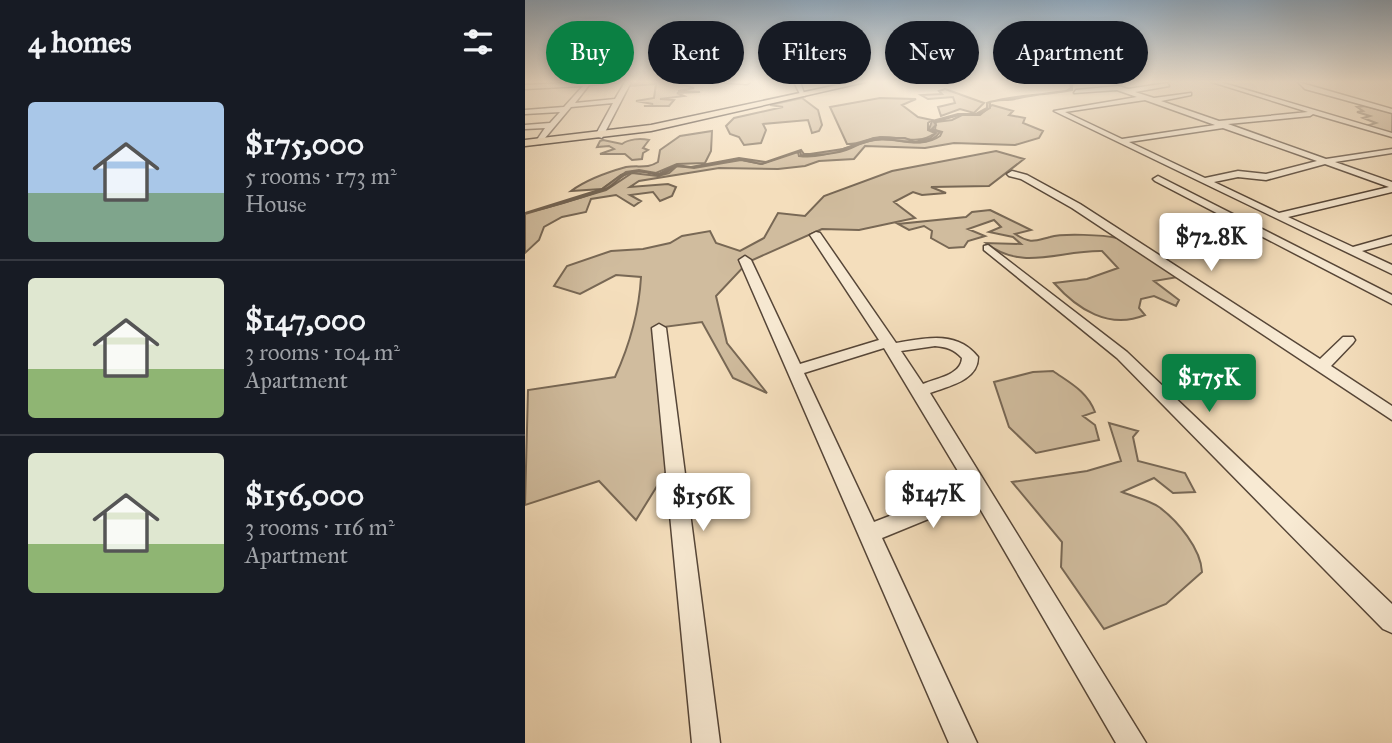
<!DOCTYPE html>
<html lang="en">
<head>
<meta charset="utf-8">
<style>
  body { margin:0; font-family:"IM FELL Great Primer",serif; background:#20242c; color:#f1f3f6; height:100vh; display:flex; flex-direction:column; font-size:26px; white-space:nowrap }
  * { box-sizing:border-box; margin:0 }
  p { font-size:23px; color:#9ea1a6 }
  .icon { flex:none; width:38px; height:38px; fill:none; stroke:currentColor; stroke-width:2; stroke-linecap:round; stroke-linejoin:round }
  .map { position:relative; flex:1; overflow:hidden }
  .sheet { display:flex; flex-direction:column; background:#171b24; width:525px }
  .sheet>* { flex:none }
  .top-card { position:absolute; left:21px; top:21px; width:665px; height:63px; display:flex; gap:14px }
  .price { position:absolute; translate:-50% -60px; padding:0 16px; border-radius:7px; background:#fff; color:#222; font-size:23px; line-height:46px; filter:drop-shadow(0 2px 4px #0008) }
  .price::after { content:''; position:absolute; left:50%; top:42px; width:21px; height:16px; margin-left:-10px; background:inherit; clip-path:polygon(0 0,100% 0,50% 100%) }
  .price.on { background:#0b8043; color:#fff }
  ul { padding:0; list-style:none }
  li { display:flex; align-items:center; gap:21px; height:175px; padding:0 28px }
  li+li { border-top:2px solid #363941 }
  li span { display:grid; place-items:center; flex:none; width:196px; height:140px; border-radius:7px; color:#555 }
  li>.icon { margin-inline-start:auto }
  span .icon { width:84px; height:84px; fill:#fffc; stroke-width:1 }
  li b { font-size:30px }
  h2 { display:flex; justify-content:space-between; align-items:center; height:84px; padding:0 28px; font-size:30px }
  .chip { padding:0 24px; border-radius:32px; background:#171b24; box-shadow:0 4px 10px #0003; font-size:24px; line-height:63px }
  .chip.on { background:#0b8043; color:#fff }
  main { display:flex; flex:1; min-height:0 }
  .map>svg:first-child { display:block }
</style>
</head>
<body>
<main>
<section class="sheet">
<h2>4 homes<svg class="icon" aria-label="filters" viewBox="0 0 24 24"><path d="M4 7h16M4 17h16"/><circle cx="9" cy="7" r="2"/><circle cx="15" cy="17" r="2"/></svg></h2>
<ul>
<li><span style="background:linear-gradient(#a9c7e8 65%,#7fa58c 0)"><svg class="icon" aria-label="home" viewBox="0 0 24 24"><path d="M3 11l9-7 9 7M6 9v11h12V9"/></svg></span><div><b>$175,000</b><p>5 rooms · 173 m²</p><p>House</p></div></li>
<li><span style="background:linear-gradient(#dfe7d0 65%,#8fb573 0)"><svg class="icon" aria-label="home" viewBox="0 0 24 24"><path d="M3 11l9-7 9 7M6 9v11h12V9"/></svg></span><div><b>$147,000</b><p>3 rooms · 104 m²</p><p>Apartment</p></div></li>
<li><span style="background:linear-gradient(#dfe7d0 65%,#8fb573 0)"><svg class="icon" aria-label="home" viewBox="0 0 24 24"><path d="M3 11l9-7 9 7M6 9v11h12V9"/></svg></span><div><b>$156,000</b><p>3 rooms · 116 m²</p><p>Apartment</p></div></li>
</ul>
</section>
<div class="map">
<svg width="867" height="743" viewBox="0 0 867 743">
  <rect width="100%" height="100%" fill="#f4debc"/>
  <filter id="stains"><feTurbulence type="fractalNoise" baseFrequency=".00286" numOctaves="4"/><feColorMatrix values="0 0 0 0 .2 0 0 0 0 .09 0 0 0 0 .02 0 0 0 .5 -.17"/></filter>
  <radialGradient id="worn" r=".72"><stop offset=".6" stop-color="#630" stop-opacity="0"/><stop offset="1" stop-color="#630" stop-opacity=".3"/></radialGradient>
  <path fill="#d0bc9e" stroke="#786855" stroke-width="2" d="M115,82H173L156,84L169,88L153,91L175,92L152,93L159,96L135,99L149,100L144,106H119L128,104L111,101L129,98L131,84L103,86Z
    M420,89L459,103L449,113L435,109L416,116L413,107L430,103L428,97L403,99L396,95L417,94L414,91Z
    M277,98L293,110L297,125L294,131L287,133L283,120L238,124L241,130L236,143L219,145L214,137L205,134L201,126L209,118L258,107L245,105Z
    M355,98L391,99L377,105L393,117L407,120L403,123V130L410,133C393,146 375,136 355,137C344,138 333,145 322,144L305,107Z
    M467,105L488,111L484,115L500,118L498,123L518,131L514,138L490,145L429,143L400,148L340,146L329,159L294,161L280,166L253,169L194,168L114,181L105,187L143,184L151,187L147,196L135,201L128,192L105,195L116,201L109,206L91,195L66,199L61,212L37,217L19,227L14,240L0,253V214L81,190L107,173L133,176L144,173L152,166L169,168L216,160L237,164L273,152L274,156C300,160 325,144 350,140C372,137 395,150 415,136L417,132L410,130L411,122L427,120L437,115H455Z
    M840,106L867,113V134L841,126L851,123L838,118L845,116L832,112L838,111L832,107Z
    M187,131L186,151L180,163L152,164L131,173L114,170L101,172L77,189L46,191C61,180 83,172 101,167C114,165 122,169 133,162L135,150L155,136Z
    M78,140L97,144C104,139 115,138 124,140L118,148L123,150L118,153L117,159L107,160L100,154H75L89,149L84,146L72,147L75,141Z
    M471,151L499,159L464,186L406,187L421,193L397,195L388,192L369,202L390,218L334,230L297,229L223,262L191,296L202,343L242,393L208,378L177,322L138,327L155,449L111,520L74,481L0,505L3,390L90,377C105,344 114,313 116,277L91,275L55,294L29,286L42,266L86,251L118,249L145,243L157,236L185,231L191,243L215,251L239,238L253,213L280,216L299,196L367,171Z
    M465,210L506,230L490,234C506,244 509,241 525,237C538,233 579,235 592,238C609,243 637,267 653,277L629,281L654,300L651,306L629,296L616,299L614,308L620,315C584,330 552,309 529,283L562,279L593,268L577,251C534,250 498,272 461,243L496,244L488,237L464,232L476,227L469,220L443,229L460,236L443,241L439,247L424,248L406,238L407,231L399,226L384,230L373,224L441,217L447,212Z
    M528,371C545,383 562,391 570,412L558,416L570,425L574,440L511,453L484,427L469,382L508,372Z
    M584,423L613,431L608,437L613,461L660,473L670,492L648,493L629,478L597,492C609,497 624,500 634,507C653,521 676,549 677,572L641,604L579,629L536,567L537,542L487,482L562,471L596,461Z"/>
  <path fill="#ac9980" stroke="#746452" stroke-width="2" d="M559,82L547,84V90C520,96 491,94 465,102V108L453,115L438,114L409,122L411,125L407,129L415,132C403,150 375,139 358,139C346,139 336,143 326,148C313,154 289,156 276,155L275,152H270L236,164L213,159L169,167L150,166C131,184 126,167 105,173C94,175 89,187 78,190C53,199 26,207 0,213L77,189L96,175L109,171L134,174L151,165L166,167L214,158L241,162L276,150L279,154H285L318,149L349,138H380L390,142L405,138L411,133L404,129L407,121L433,114H451L462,108V103C472,99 481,101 490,99C507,95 523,93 541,91L546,88L545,83Z"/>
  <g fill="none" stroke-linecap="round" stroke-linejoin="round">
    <defs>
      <path id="minor" d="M61,82H94L64,85L50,103L90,99L100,82H106L77,138L70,136L88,103L46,107L15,144H9L20,128L0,129V125L25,123L35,112L0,114V110L39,107L58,86L0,89V85Z
        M193,82H225L222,84Z
        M269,82H275L280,96H276Z
        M687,82H695L867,133V137L788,114L785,116L703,124L801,159L867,149V153L810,162L867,182V192L763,217L828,247L867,236V243L837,251L867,265V274L529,111L612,97L592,90L549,93L551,90L593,86L603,89L642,83L644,86L610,92L629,98L666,93V95L636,101L694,121L783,112ZM620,100L690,125L597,139L540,112ZM698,128L792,161L741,174L713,171L680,178L604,142ZM800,164L864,187L754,213L689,182L713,177L741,180Z
        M773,82L867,109V113L780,89Z
        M487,171L502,175L555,204L795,359L818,337H828L830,340L828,343L806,366L867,406V420L547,208L496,179L484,176L482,174Z
        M633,176L867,295V304L630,181L628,179Z
        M291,232L295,233L371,343C400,338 432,330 453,357C453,381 423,386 405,393L621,743H591L450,500L357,538L452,743H424L214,260L220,256L226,260L275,364L354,340L285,235ZM410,346C421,347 429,349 437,358C436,375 412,378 398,384L376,351ZM359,348L442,486L349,522L279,373Z
        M463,245L602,352L867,604V633L858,629L592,358L459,250V246Z
        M134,324L141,328L195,743H167L127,328Z"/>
      <path id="major" d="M326,82H340L126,131L0,146V140L126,125Z"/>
    </defs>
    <use href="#minor" stroke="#564638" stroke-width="3"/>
    <use href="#major" stroke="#21140c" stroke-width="3"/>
    <use href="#minor" fill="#f8ead3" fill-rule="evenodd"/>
    <use href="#major" fill="#f4debc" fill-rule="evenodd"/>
  </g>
  <linearGradient id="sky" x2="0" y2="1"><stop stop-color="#90a9be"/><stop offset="0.44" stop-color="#faf0e1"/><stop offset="1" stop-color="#faf0e1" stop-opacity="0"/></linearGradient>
  <rect width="867" height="186" fill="url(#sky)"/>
  <rect width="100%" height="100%" filter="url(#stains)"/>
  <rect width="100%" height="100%" fill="url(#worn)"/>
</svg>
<b class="price" style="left:686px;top:273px">$72.8K</b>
<b class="price on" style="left:684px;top:414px">$175K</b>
<b class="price" style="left:408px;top:530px">$147K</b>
<b class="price" style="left:178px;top:533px">$156K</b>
<div class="top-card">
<a class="chip on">Buy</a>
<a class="chip">Rent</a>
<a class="chip">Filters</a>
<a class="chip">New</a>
<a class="chip">Apartment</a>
</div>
</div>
</main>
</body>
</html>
